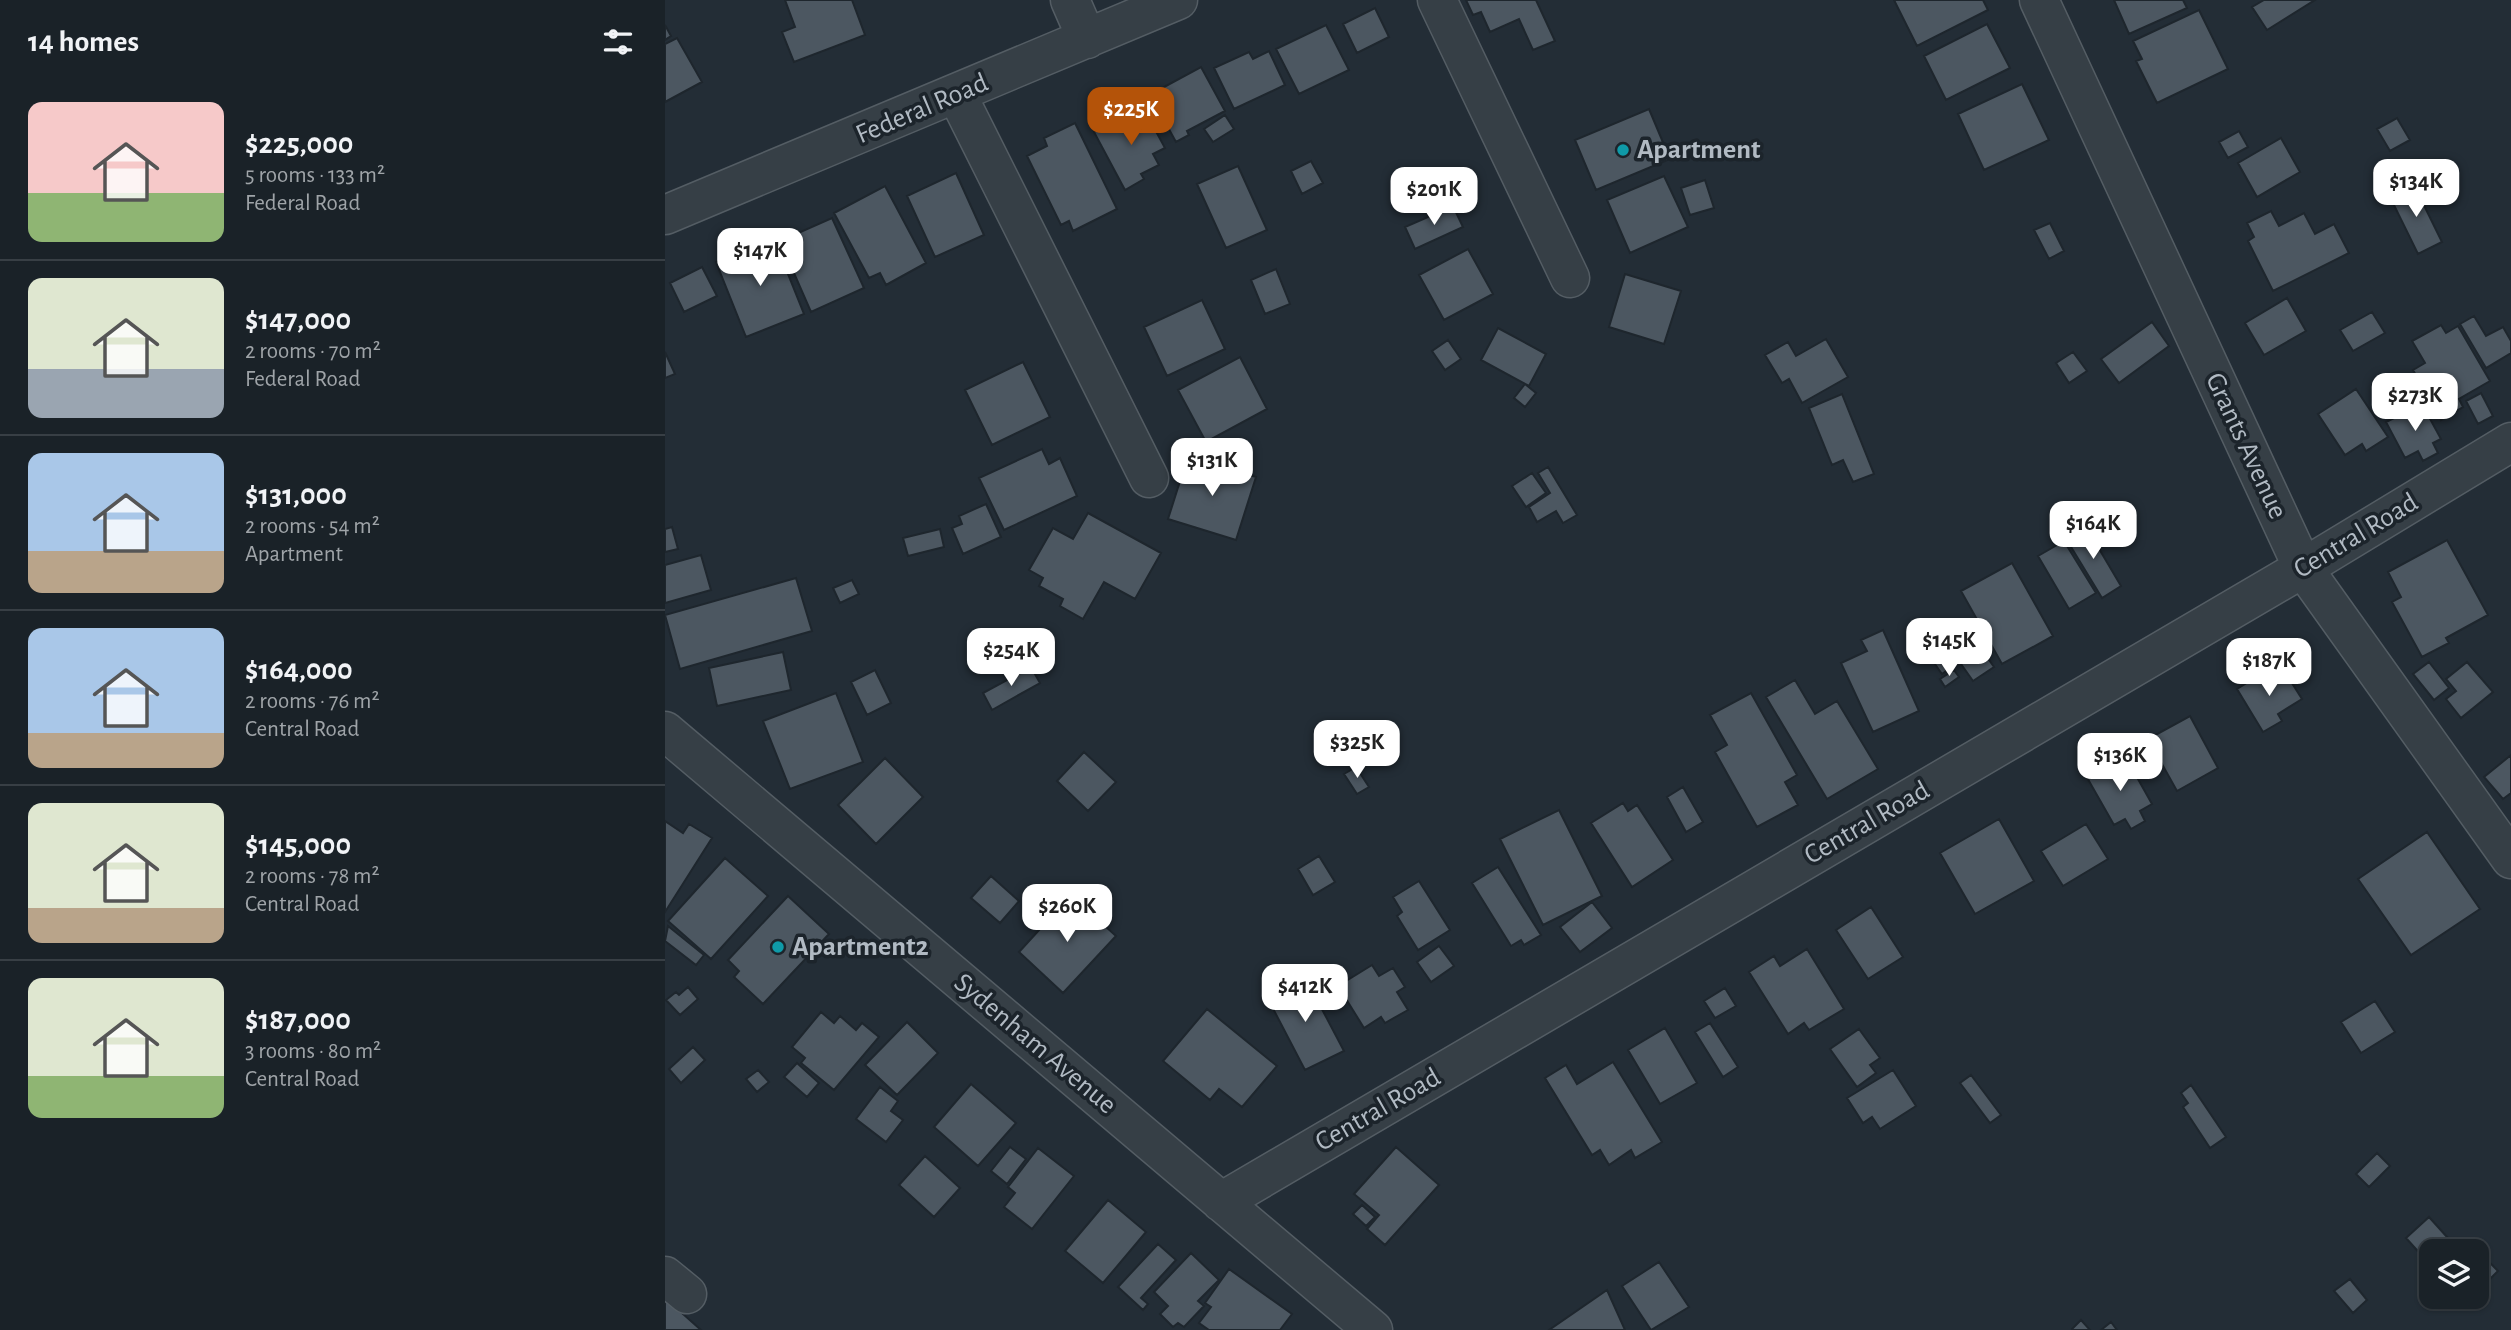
<!DOCTYPE html>
<html lang="en">
<head>
<meta charset="utf-8">
<style>
  body { margin:0; font-family:"Alegreya Sans",sans-serif; background:#272f34; color:#f1f3f6; height:100vh; display:flex; flex-direction:column; font-size:26px; white-space:nowrap }
  * { box-sizing:border-box; margin:0 }
  p { font-size:23px; color:#9fa4a8 }
  .icon { flex:none; width:38px; height:38px; fill:none; stroke:currentColor; stroke-width:2; stroke-linecap:round; stroke-linejoin:round }
  .map { position:relative; flex:1; overflow:hidden }
  .panel { display:flex; flex-direction:column; background:#1a2228; width:665px }
  .panel>* { flex:none }
  .buttons { position:absolute; left:1754px; top:1239px; display:grid; gap:14px }
  .buttons a { display:grid; place-items:center; width:70px; height:70px; border-radius:14px; background:#1a2228; box-shadow:0 2px 5px #0004,0 0 0 2px #383f45; font-size:35px }
  .price { position:absolute; translate:-50% -60px; padding:0 16px; border-radius:14px; background:#fff; color:#222; font-size:23px; line-height:46px; filter:drop-shadow(0 2px 4px #0008) }
  .price::after { content:''; position:absolute; left:50%; top:42px; width:21px; height:16px; margin-left:-10px; background:inherit; clip-path:polygon(0 0,100% 0,50% 100%) }
  .price.active { background:#b45309; color:#fff }
  ul { padding:0; list-style:none }
  li { display:flex; align-items:center; gap:21px; height:175px; padding:0 28px }
  li+li { border-top:2px solid #383f45 }
  li span { display:grid; place-items:center; flex:none; width:196px; height:140px; border-radius:14px; color:#555 }
  li>.icon { margin-inline-start:auto }
  span .icon { width:84px; height:84px; fill:#fffc; stroke-width:1 }
  li b { font-size:30px }
  h2 { display:flex; justify-content:space-between; align-items:center; height:84px; padding:0 28px; font-size:30px }
  main { display:flex; flex:1; min-height:0 }
  .map>svg:first-child { display:block }
</style>
</head>
<body>
<main>
<section class="panel">
<h2>14 homes<svg class="icon" aria-label="filters" viewBox="0 0 24 24"><path d="M4 7h16M4 17h16"/><circle cx="9" cy="7" r="2"/><circle cx="15" cy="17" r="2"/></svg></h2>
<ul>
<li><span style="background:linear-gradient(#f6c9c9 65%,#8fb573 0)"><svg class="icon" aria-label="home" viewBox="0 0 24 24"><path d="M3 11l9-7 9 7M6 9v11h12V9"/></svg></span><div><b>$225,000</b><p>5 rooms · 133 m²</p><p>Federal Road</p></div></li>
<li><span style="background:linear-gradient(#dfe7d0 65%,#9aa5b1 0)"><svg class="icon" aria-label="home" viewBox="0 0 24 24"><path d="M3 11l9-7 9 7M6 9v11h12V9"/></svg></span><div><b>$147,000</b><p>2 rooms · 70 m²</p><p>Federal Road</p></div></li>
<li><span style="background:linear-gradient(#a9c7e8 70%,#b9a48a 0)"><svg class="icon" aria-label="home" viewBox="0 0 24 24"><path d="M3 11l9-7 9 7M6 9v11h12V9"/></svg></span><div><b>$131,000</b><p>2 rooms · 54 m²</p><p>Apartment</p></div></li>
<li><span style="background:linear-gradient(#a9c7e8 75%,#b9a48a 0)"><svg class="icon" aria-label="home" viewBox="0 0 24 24"><path d="M3 11l9-7 9 7M6 9v11h12V9"/></svg></span><div><b>$164,000</b><p>2 rooms · 76 m²</p><p>Central Road</p></div></li>
<li><span style="background:linear-gradient(#dfe7d0 75%,#b9a48a 0)"><svg class="icon" aria-label="home" viewBox="0 0 24 24"><path d="M3 11l9-7 9 7M6 9v11h12V9"/></svg></span><div><b>$145,000</b><p>2 rooms · 78 m²</p><p>Central Road</p></div></li>
<li><span style="background:linear-gradient(#dfe7d0 70%,#8fb573 0)"><svg class="icon" aria-label="home" viewBox="0 0 24 24"><path d="M3 11l9-7 9 7M6 9v11h12V9"/></svg></span><div><b>$187,000</b><p>3 rooms · 80 m²</p><p>Central Road</p></div></li>
</ul>
</section>
<div class="map">
<svg width="1846" height="1330" viewBox="0 0 1846 1330">
  <rect width="100%" height="100%" fill="#232d36"/>
  <path fill="#4c5761" stroke="#1e262d" stroke-width="2" d="M120,0H187L200,35L129,62L117,32L130,27Z
    M801,0H871L890,41L868,50L854,19L825,32L816,12L808,15Z
    M1229,0H1318L1323,10L1252,46Z
    M1449,0H1518L1522,8L1464,34Z
    M1599,0H1650L1602,30L1587,7Z
    M710,8L724,37L692,53L678,24Z
    M1534,10L1563,69L1492,103L1471,61L1477,59L1468,41Z
    M1322,24L1345,68L1281,100L1259,56Z
    M0,25L6,36L0,40Z
    M661,25L684,70L634,94L611,49Z
    M12,38L37,82L0,102V44Z
    M604,51L620,85L569,109L549,68L584,52L588,59Z
    M536,67L560,111L522,131L524,135L511,142L489,102L503,95L499,87Z
    M1357,84L1384,140L1319,170L1293,114Z
    M984,109L1005,159L931,190L910,140Z
    M480,111L500,148L488,154L494,165L476,174L479,179L460,190L429,132L462,114L465,119Z
    M560,115L569,129L548,142L539,129Z
    M1732,118L1745,140L1725,151L1712,129Z
    M410,123L452,209L408,231L404,221L396,225L362,156L382,146L379,138Z
    M1574,131L1583,147L1563,158L1554,142Z
    M1616,138L1635,172L1592,197L1573,163Z
    M646,161L658,183L637,194L626,171Z
    M573,166L602,230L561,248L532,184Z
    M291,173L319,235L270,257L242,196Z
    M999,176L1023,227L965,253L942,200Z
    M1040,180L1049,208L1025,215L1016,188Z
    M1749,185L1777,242L1753,254L1725,197Z
    M220,186L261,263L221,285L215,273L204,278L169,213Z
    M788,206L798,227L750,249L740,227Z
    M1606,211L1614,226L1639,213L1650,234L1669,224L1684,253L1608,291L1583,241L1589,237L1582,223Z
    M167,218L199,288L146,312L115,241Z
    M1385,223L1399,251L1384,259L1369,230Z
    M109,239L139,314L81,337L51,262Z
    M803,249L828,294L779,320L754,275Z
    M37,267L52,296L19,312L5,283Z
    M611,269L625,304L600,314L586,280Z
    M960,274L1016,291L999,344L944,327Z
    M1622,298L1641,331L1599,355L1580,323Z
    M537,300L560,349L502,376L479,327Z
    M1707,312L1720,333L1688,351L1675,330Z
    M1809,316L1821,336L1838,327L1846,341V353L1821,368L1795,324Z
    M1487,322L1504,346L1454,383L1436,359Z
    M1776,325L1781,333L1793,326L1825,381L1794,399L1798,407L1776,420L1748,370L1760,363L1747,341Z
    M833,328L881,354L864,386L816,360Z
    M1161,339L1183,377L1137,403L1124,379L1117,383L1100,355L1123,342L1131,356Z
    M783,340L796,359L780,370L767,351Z
    M0,352L10,374L0,378Z
    M1408,352L1422,371L1404,383L1391,363Z
    M575,357L602,409L541,442L513,390Z
    M358,362L385,417L327,445L300,390Z
    M860,384L871,393L860,407L849,398Z
    M1691,389L1723,437L1701,451L1697,444L1680,455L1653,414Z
    M1816,393L1828,416L1813,424L1801,401Z
    M1177,394L1209,474L1188,482L1178,460L1167,465L1144,408Z
    M1757,404L1776,439L1768,443L1773,453L1758,461L1753,451L1740,458L1721,422Z
    M377,449L384,464L395,458L412,496L339,530L314,478Z
    M523,456L591,477L571,540L503,519Z
    M883,467L912,515L898,523L891,511L872,522L864,507L885,493L873,473Z
    M867,473L881,493L861,507L847,486Z
    M321,504L336,537L298,554L287,528L297,524L294,516Z
    M423,513L496,553L470,599L439,582L418,619L395,606L398,599L374,586L378,578L364,570L388,528L408,539Z
    M1420,525L1456,586L1437,598L1400,537Z
    M7,527L13,549L0,552V529Z
    M275,529L279,547L243,556L238,538Z
    M1782,540L1823,615L1781,638L1784,643L1757,657L1727,602L1736,597L1723,572Z
    M1399,541L1431,593L1404,609L1373,556Z
    M36,555L46,590L0,603V565Z
    M1347,563L1388,636L1337,664L1296,591Z
    M131,578L147,631L15,669L0,615Z
    M187,580L194,594L175,603L168,588Z
    M1294,626L1310,650L1277,674L1260,650Z
    M1218,630L1254,711L1208,732L1176,663L1202,651L1196,640Z
    M1317,650L1329,667L1308,681L1296,664Z
    M118,652L126,690L52,706L44,668Z
    M1764,662L1784,688L1769,700L1748,674Z
    M1802,662L1828,692L1796,718L1781,699L1791,691L1781,679Z
    M366,667L375,683L327,710L318,693Z
    M1618,669L1637,699L1613,714L1617,721L1598,732L1572,689L1593,676L1597,682Z
    M210,670L226,703L202,715L186,682Z
    M1289,670L1294,677L1280,687L1275,679Z
    M1130,680L1150,714L1172,701L1213,769L1162,799L1101,697Z
    M171,693L198,762L125,789L98,721Z
    M1086,693L1132,775L1120,782L1133,805L1092,827L1050,752L1062,745L1045,715Z
    M1525,716L1553,768L1512,791L1483,739Z
    M419,752L451,782L423,811L392,781Z
    M1846,755V793L1838,799L1819,777Z
    M220,758L258,797L211,844L173,805Z
    M1448,758L1454,768L1464,763L1487,804L1475,811L1480,821L1466,829L1460,819L1449,825L1420,774Z
    M691,767L704,787L692,794L679,774Z
    M1018,787L1038,822L1021,832L1002,797Z
    M958,803L963,811L972,805L1008,860L967,887L926,823Z
    M894,810L937,896L878,925L835,839Z
    M1334,819L1369,881L1310,914L1275,853Z
    M0,821L18,833L24,824L47,838L0,912Z
    M1421,824L1443,859L1398,886L1376,851Z
    M1762,832L1815,909L1746,955L1693,879Z
    M654,856L670,882L648,895L633,869Z
    M60,858L103,896L46,959L3,921Z
    M833,867L876,935L859,945L856,940L846,946L807,883Z
    M326,876L354,901L335,923L306,898Z
    M754,881L785,930L753,950L732,916L737,912L728,897Z
    M406,895L451,936L398,993L354,952Z
    M123,896L164,934L98,1004L69,977L74,971L63,960Z
    M927,902L947,928L915,952L895,927Z
    M1206,907L1238,957L1203,979L1171,930Z
    M3,926L39,955L31,965L0,941Z
    M774,946L789,966L766,982L752,962Z
    M1142,949L1179,1009L1144,1030L1139,1023L1123,1034L1084,972L1109,956L1115,966Z
    M707,965L714,976L728,968L740,987L732,992L743,1010L720,1023L716,1017L699,1028L673,986Z
    M640,977L679,1051L640,1070L602,997Z
    M23,987L33,999L15,1015L1,1000L11,992L14,995Z
    M1060,988L1071,1006L1050,1018L1039,1001Z
    M1710,1001L1730,1032L1696,1053L1676,1022Z
    M542,1009L612,1066L577,1107L554,1089L545,1100L498,1061Z
    M156,1012L169,1023L175,1016L191,1030L197,1023L214,1037L169,1090L136,1063L140,1058L127,1047Z
    M242,1022L273,1053L232,1095L200,1065Z
    M1045,1023L1073,1067L1058,1077L1030,1032Z
    M1000,1028L1032,1083L995,1104L963,1050Z
    M1194,1029L1215,1058L1205,1065L1211,1073L1192,1087L1165,1049Z
    M28,1047L40,1060L16,1083L4,1069Z
    M948,1062L997,1142L970,1158L966,1150L944,1165L935,1150L927,1155L880,1078L901,1065L912,1084Z
    M132,1063L154,1083L142,1097L119,1077Z
    M93,1070L104,1082L92,1092L81,1079Z
    M1228,1070L1251,1106L1215,1129L1207,1117L1198,1123L1182,1098Z
    M1306,1075L1336,1115L1325,1123L1295,1083Z
    M306,1084L351,1123L313,1166L269,1127Z
    M1526,1085L1561,1137L1545,1148L1518,1107L1523,1103L1516,1093Z
    M215,1087L233,1101L226,1111L238,1120L221,1142L191,1119Z
    M345,1147L361,1159L342,1184L326,1171Z
    M731,1147L774,1185L720,1245L702,1229L714,1215L689,1194Z
    M373,1148L409,1176L367,1229L339,1207L350,1193L343,1187Z
    M1712,1153L1725,1166L1704,1187L1691,1174Z
    M260,1156L295,1188L269,1217L234,1185Z
    M443,1200L481,1232L438,1283L400,1251Z
    M697,1205L710,1217L701,1226L688,1214Z
    M1764,1217L1782,1237L1759,1258L1741,1238Z
    M1803,1240L1833,1271L1821,1283L1811,1272V1251H1791Z
    M493,1244L511,1260L476,1298L483,1304L478,1310L453,1287Z
    M526,1253L554,1280L533,1301L539,1306L519,1327L513,1323L508,1327L495,1314L503,1306L489,1292Z
    M994,1262L1024,1307L986,1330L957,1286Z
    M564,1269L627,1314L615,1330H544L534,1323L546,1307L540,1303Z
    M1685,1279L1702,1300L1688,1313L1669,1291Z
    M942,1290L960,1330H884Z
    M0,1298L36,1330H0Z
    M1416,1320L1425,1330H1408L1407,1329Z
    M1446,1322L1452,1330H1436Z"/>
  <g fill="none" stroke-linecap="round" stroke-linejoin="round">
    <defs>
      <path id="minor" d="M405,0L422,39
        M772,0L905,278
        M1374,0L1638,568L1846,859
        M292,95L484,478
        M0,215L513,0
        M0,731L708,1330
        M556,1202L1638,568L1846,442
        M0,1276L22,1294"/>
    </defs>
    <use href="#minor" stroke="#545d64" stroke-width="41"/>
    <use href="#minor" stroke="#363f46" stroke-width="38"/>
  </g>
  <g fill="#0f9aa8" stroke="#1c242b" stroke-width="2.5">
    <circle cx="958" cy="150" r="7"/>
    <circle cx="113" cy="947" r="7"/>
  </g>
  <g text-anchor="middle" dominant-baseline="central" stroke-width="7" stroke-linejoin="round" paint-order="stroke">
    <g font-size="28" fill="#b1bac3" stroke="#1c242b">
      <text transform="translate(257 109) rotate(-23)">Federal Road</text>
      <text transform="translate(1581 446) rotate(65)">Grants Avenue</text>
      <text transform="translate(1691 536) rotate(-31)">Central Road</text>
      <text transform="translate(1202 823) rotate(-30)">Central Road</text>
      <text transform="translate(370 1044) rotate(40)">Sydenham Avenue</text>
      <text transform="translate(713 1110) rotate(-30)">Central Road</text>
    </g>
    <g font-size="28" font-weight="bold" fill="#b1bac3" stroke="#1c242b" text-anchor="start">
      <text x="972" y="150">Apartment</text>
      <text x="127" y="947">Apartment2</text>
    </g>
  </g>
</svg>
<div class="buttons">
<a><svg class="icon" aria-label="layers" viewBox="0 0 24 24"><path d="M12 4l9 5-9 5-9-5zM3 14l9 5 9-5"/></svg></a>
</div>
<b class="price active" style="left:466px;top:147px">$225K</b>
<b class="price" style="left:1751px;top:219px">$134K</b>
<b class="price" style="left:769px;top:227px">$201K</b>
<b class="price" style="left:95px;top:288px">$147K</b>
<b class="price" style="left:1750px;top:433px">$273K</b>
<b class="price" style="left:547px;top:498px">$131K</b>
<b class="price" style="left:1428px;top:561px">$164K</b>
<b class="price" style="left:1284px;top:678px">$145K</b>
<b class="price" style="left:346px;top:688px">$254K</b>
<b class="price" style="left:1604px;top:698px">$187K</b>
<b class="price" style="left:692px;top:780px">$325K</b>
<b class="price" style="left:1455px;top:793px">$136K</b>
<b class="price" style="left:402px;top:944px">$260K</b>
<b class="price" style="left:640px;top:1024px">$412K</b>
</div>
</main>
</body>
</html>
